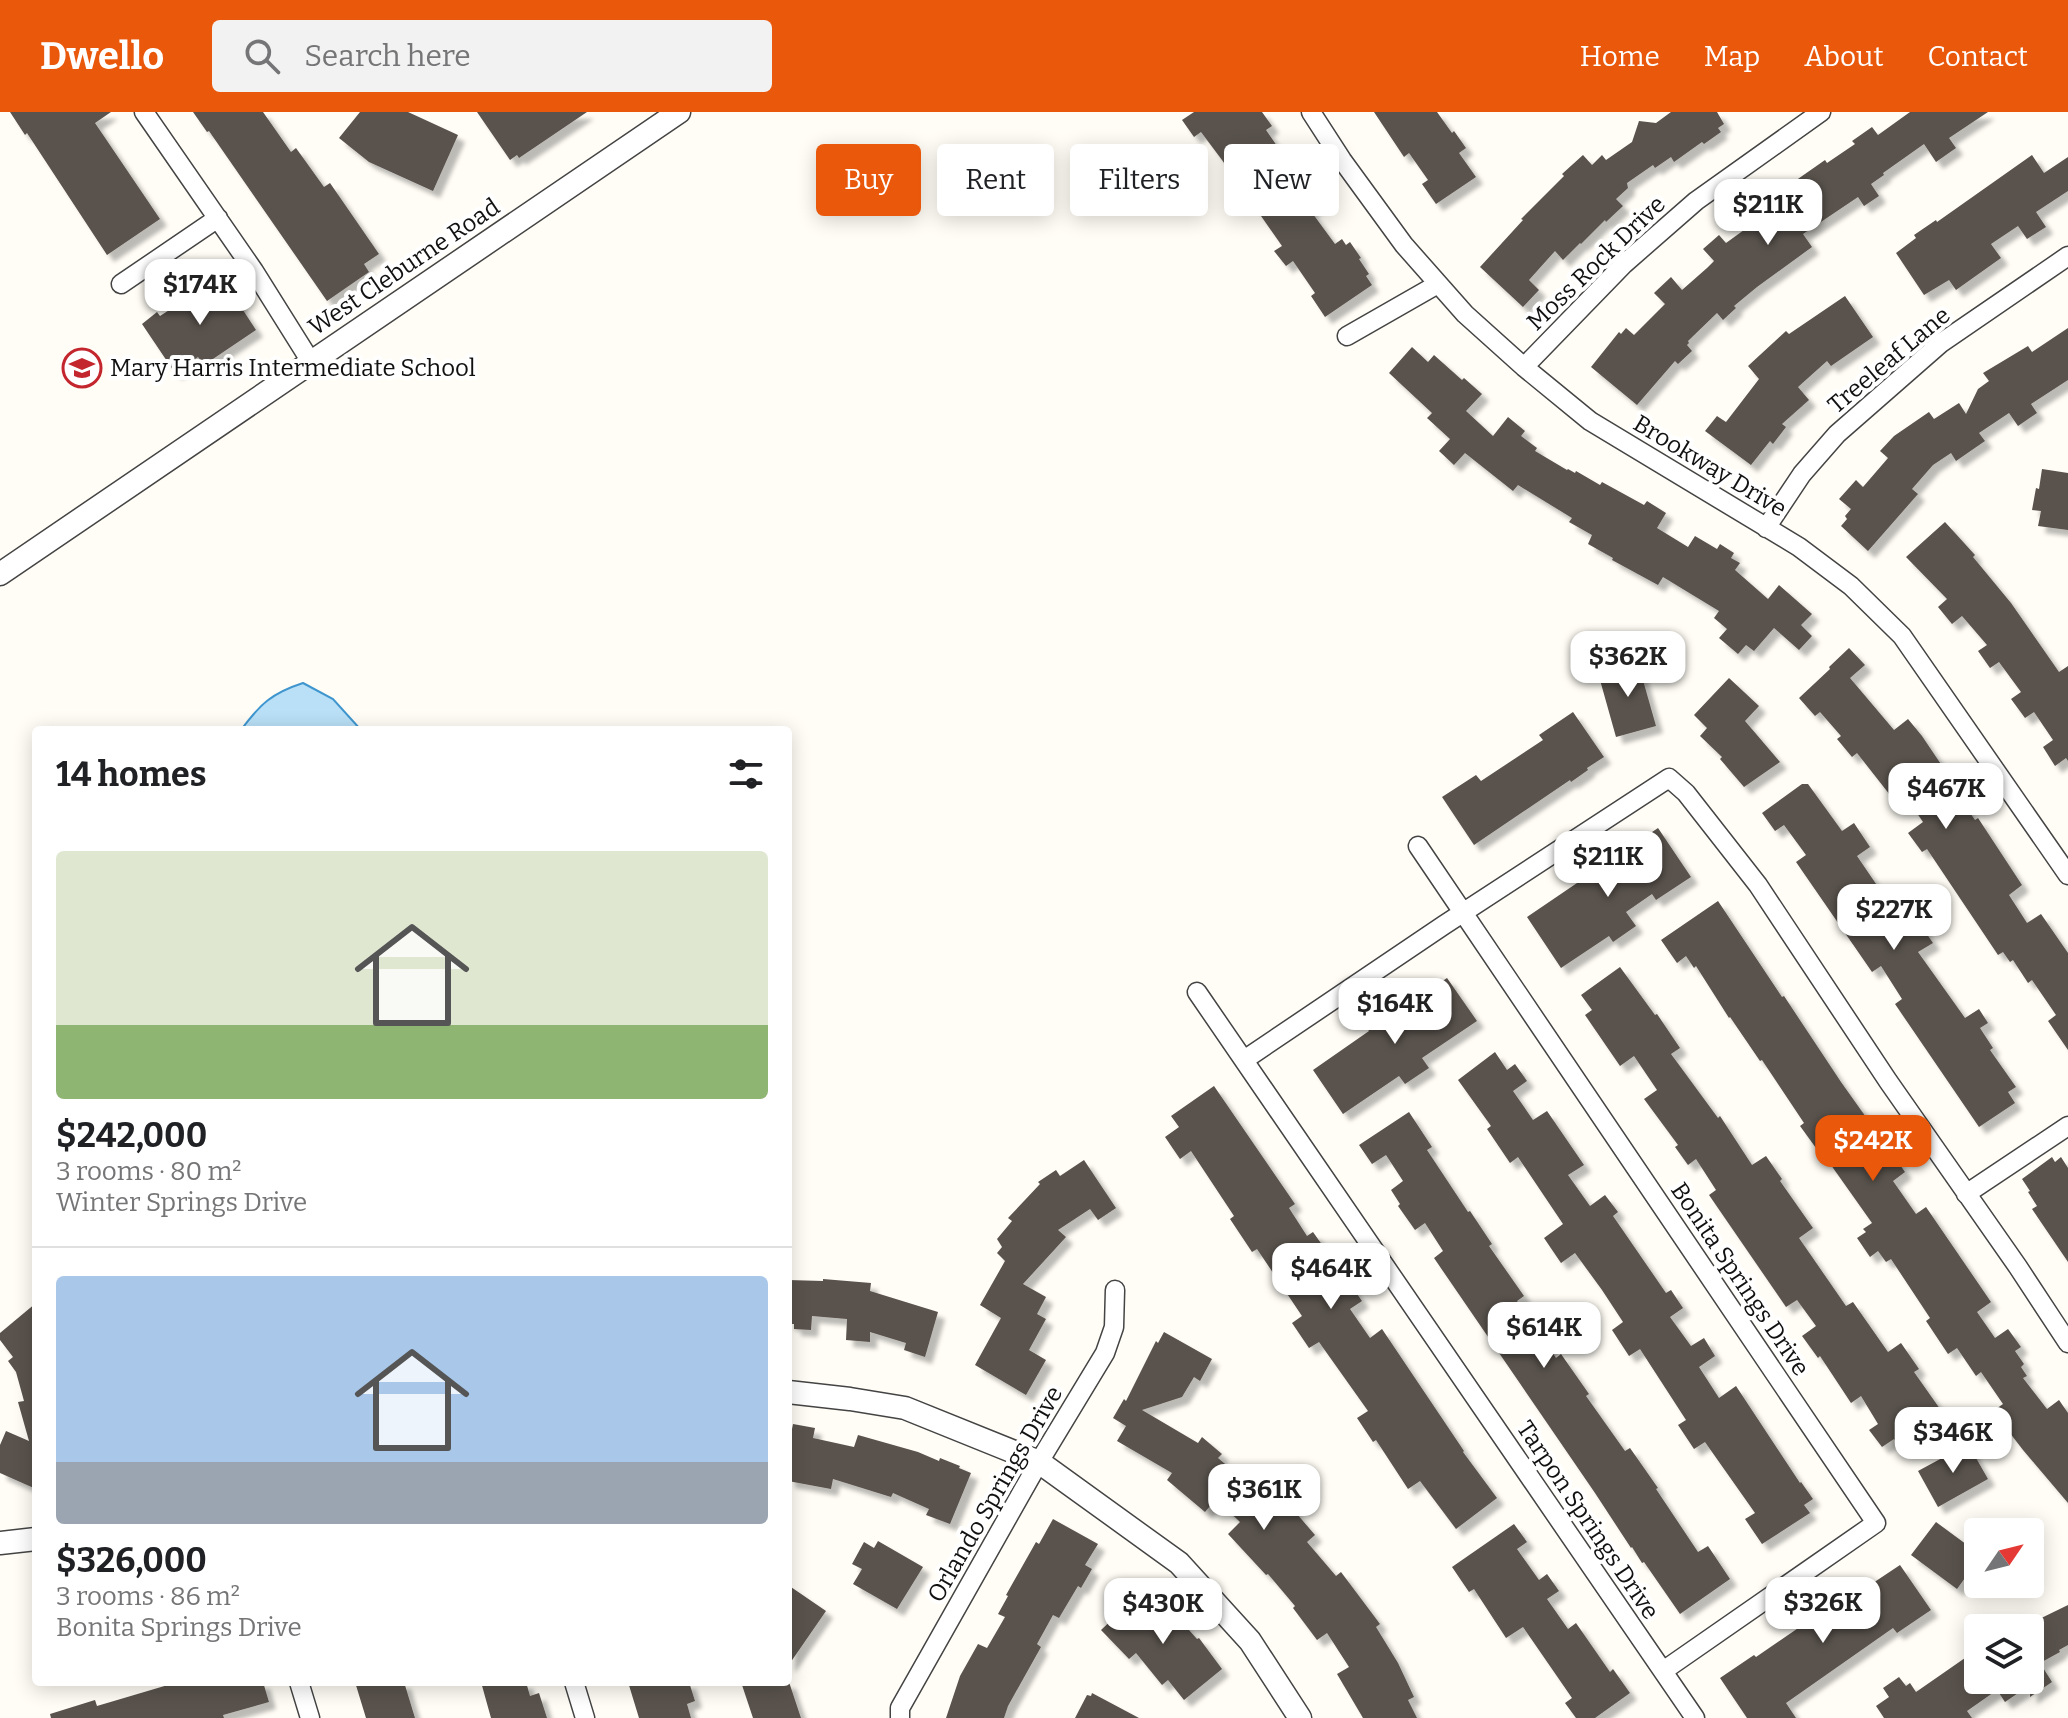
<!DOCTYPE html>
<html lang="en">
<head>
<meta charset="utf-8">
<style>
  body { margin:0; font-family:Bitter,serif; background:#f2f2f2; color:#202124; height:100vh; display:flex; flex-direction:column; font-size:30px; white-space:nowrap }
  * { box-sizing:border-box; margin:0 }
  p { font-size:26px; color:#757577 }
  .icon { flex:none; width:44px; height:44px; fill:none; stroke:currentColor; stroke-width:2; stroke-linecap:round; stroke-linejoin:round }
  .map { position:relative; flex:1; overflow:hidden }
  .details { position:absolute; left:32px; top:614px; width:760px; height:960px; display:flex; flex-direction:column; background:#fff; border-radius:8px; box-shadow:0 4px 20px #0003 }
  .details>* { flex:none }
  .guide { position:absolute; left:816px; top:32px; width:760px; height:72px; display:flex; gap:16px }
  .needle { width:52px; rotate:55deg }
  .fabs { position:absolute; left:1964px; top:1406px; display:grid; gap:16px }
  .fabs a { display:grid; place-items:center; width:80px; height:80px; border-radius:8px; background:#fff; box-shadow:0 4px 20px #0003; font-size:40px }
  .price { position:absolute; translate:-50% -68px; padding:0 18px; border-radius:16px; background:#fff; color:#222; font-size:26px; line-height:52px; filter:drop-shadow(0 2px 4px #0008) }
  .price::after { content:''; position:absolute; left:50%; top:48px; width:24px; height:18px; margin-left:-12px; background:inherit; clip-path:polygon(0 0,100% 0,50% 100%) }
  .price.selected { background:#ea580c; color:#fff }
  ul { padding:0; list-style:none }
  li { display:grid; align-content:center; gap:16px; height:424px; padding:0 24px }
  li+li { border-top:2px solid #e0e0e0 }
  li span { display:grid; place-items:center; height:248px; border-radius:8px; color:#555 }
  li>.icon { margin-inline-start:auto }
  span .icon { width:144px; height:144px; fill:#fffc; stroke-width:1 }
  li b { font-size:34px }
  h2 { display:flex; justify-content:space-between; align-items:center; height:96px; padding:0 24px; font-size:34px }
  .chip { padding:0 28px; border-radius:8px; background:#fff; box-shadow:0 4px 20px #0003; font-size:28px; line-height:72px }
  .chip.selected { background:#ea580c; color:#fff }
  header { display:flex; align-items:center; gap:48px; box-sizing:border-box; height:112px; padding:0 40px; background:#ea580c; color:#fff }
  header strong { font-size:38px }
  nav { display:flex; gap:44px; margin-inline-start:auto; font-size:28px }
  .search { width:560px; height:72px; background:#f2f2f2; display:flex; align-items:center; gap:20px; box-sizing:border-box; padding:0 28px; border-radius:8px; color:#757577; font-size:30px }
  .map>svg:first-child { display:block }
</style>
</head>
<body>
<header>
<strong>Dwello</strong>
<div class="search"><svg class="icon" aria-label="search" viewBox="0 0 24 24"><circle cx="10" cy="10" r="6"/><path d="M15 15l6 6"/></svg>Search here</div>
<nav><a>Home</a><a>Map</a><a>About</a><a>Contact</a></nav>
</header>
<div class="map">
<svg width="2068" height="1606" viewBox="0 0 2068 1606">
  <defs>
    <filter id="shadow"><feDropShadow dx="7" dy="7" stdDeviation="2" flood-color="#0004"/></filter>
  </defs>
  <rect width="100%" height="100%" fill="#fffdf5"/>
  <path fill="#b9e0f7" stroke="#3f96cf" stroke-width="2" d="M303,571L333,587L361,618H241C260,592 272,581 303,571Z"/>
  <path fill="#5a524d" filter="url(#shadow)" d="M10,0H111L95,11L160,107L107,143L27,21L25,23Z
    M193,0H263L291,40L296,36L324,75L330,71L379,142L364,152L369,160L327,189L209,19L207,20Z
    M360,0H408L458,23L433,79L369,50L339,26Z
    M477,0H587L519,46L517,43L510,48Z
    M1194,0H1262L1272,14L1266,18L1286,47L1291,44L1323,89L1310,98L1335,132L1342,127L1346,133L1350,130L1361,146L1359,147L1369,162L1366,164L1372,173L1325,205L1311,184L1315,181L1293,149L1286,154L1274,139L1282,134L1222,48L1201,20L1194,25L1182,8Z
    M1374,0H1437L1452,21L1454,19L1466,36L1459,41L1476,65L1436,92L1422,72L1428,68L1409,41L1404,45Z
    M1671,0H1717L1724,12L1718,16L1721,20L1704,32L1702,30L1674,50L1671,45L1655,56L1653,53L1627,71L1628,76L1616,87L1623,94L1606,110L1605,108L1581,132L1580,131L1563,148L1555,139L1529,168L1539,178L1523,195L1480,155L1523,108L1521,107L1564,64L1562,62L1583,43L1592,53L1602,43L1606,48L1632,30L1639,9L1656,11Z
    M1910,0H1988L1949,26L1956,36L1936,50L1924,32L1883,61L1884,63L1871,72L1879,84L1864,94L1858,85L1803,122L1812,135L1757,175L1734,194L1736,196L1723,208L1717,201L1688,229L1689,231L1687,233L1692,239L1678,252L1675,249L1637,293L1591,255L1619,220L1621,222L1626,216L1634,223L1665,192L1654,181L1671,165L1682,178L1707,156L1714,149L1703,137L1719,123L1726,131L1762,105L1755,95L1774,81L1775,83L1825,48L1827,51L1855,32L1852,29L1872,15L1878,23Z
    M2032,43L2044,61L2068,45V79L2036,100L2046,115L2027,127L2018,114L1991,132L2001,146L1956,178L1949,168L1924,183L1896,141L1916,126L1914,123L1936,108L1937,110Z
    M224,169L256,218L204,253L198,245L175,261L142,212L157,200L160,204L205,175L208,179Z
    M1845,184L1873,225L1831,254L1827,249L1798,275L1809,288L1782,312L1786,315L1773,332L1770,329L1751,353L1705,319L1717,304L1726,310L1759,267L1748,254L1786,219L1789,222Z
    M2068,216V268L2031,292L2037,301L2018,314L2009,301L1979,321L1985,329L1956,349L1951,341L1933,353L1912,377L1918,382L1868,439L1841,414L1847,407L1845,404L1851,397L1839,387L1856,368L1863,375L1888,346L1880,339L1894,324L1929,300L1934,307L1959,291L1966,302L1978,277L1989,269L1983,261L2028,234L2032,240Z
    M1412,235L1428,250L1434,243L1462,268L1464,266L1482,282L1466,299L1493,324L1508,305L1525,319L1521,324L1537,336L1535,339L1567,358L1568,357L1575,361L1576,359L1600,373L1602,370L1644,393L1647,389L1666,401L1657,416L1688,435L1695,424L1717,437L1720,432L1734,441L1731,446L1740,451L1735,458L1768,487L1779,473L1812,502L1801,513L1812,524L1799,538L1774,516L1754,539L1746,533L1738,542L1719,526L1727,517L1714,506L1719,499L1663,465L1658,473L1612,448L1613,446L1588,432L1592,423L1569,410L1572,406L1518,373L1513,379L1465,341L1454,353L1439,339L1450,327L1427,306L1432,301L1389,261Z
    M2042,357L2068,361V418L2038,414L2041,399L2032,398L2036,376L2039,377Z
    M1945,410L1975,443L1973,445L2011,491L2059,560L2068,554V649L2066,646L2055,654L2043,635L2053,628L2034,600L2025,606L2011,587L2021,580L1999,550L1990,556L1978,539L1987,533L1962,504L1952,512L1938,495L1947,487L1906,445Z
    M1849,536L1865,553L1850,566L1894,618L1908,607L1922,624L1957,676L1954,678L1975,708L1978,706L2022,773L2009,783L2027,811L2041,802L2068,841V938L2048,909L2056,903L2032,868L2028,871L2013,848L2010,850L2003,840L1998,843L1927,737L1922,740L1908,721L1923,710L1900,676L1890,683L1857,641L1852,645L1837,627L1841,624L1820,600L1815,604L1799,586L1830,557L1829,555Z
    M1637,547L1656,614L1616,625L1600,568L1614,564L1611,554Z
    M1729,566L1759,594L1745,609L1780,650L1744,675L1720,647L1722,645L1700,624L1707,616L1694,603Z
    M1573,600L1604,645L1587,656L1588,658L1571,670L1570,668L1474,733L1442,685L1476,663L1481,669L1543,628L1539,623Z
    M1802,672H1808L1842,719L1854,711L1870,735L1857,744L1904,813L1915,805L1933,831L1918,840L1965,906L1979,897L1988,911L1980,916L1993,936L1990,938L2016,975L2008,980L2015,991L1979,1015L1895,892L1902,887L1881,854L1872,860L1796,750L1806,743L1784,713L1775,719L1762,701Z
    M1658,716L1691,765L1656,788L1652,782L1626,800L1636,814L1613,830L1609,824L1561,856L1527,805Z
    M1718,789L1782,885L1784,884L1841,970L1905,1060L1893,1069L1916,1102L1926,1095L1991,1190L1977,1200L1995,1226L2008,1217L2021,1235L2015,1239L2024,1252L2021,1255L2027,1264L2023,1266L2047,1297L2059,1288L2068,1301V1391L2023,1338L1993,1299L2003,1292L1981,1260L1976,1264L1957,1236L1948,1242L1926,1209L1930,1206L1891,1147L1886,1150L1878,1139L1870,1145L1857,1126L1866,1120L1863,1117L1872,1111L1826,1046L1824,1047L1800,1014L1804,1011L1762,948L1760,949L1730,905L1729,906L1696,854L1694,856L1686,844L1677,851L1661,828Z
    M1620,855L1655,903L1657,902L1680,936L1671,942L1718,1006L1720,1004L1752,1053L1766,1044L1782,1067L1780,1069L1813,1116L1799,1126L1846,1194L1853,1190L1888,1240L1901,1231L1919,1257L1914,1260L1945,1304L1899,1335L1894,1327L1882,1335L1869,1318L1878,1312L1861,1284L1851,1291L1820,1244L1818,1246L1802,1224L1816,1214L1797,1188L1786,1195L1709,1083L1716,1078L1696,1047L1688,1053L1675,1035L1678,1033L1644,987L1657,978L1634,944L1620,954L1585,903L1592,898L1581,883Z
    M1447,866L1477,909L1422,946L1429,956L1405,972L1399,964L1343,1002L1313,958L1369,919L1366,915L1390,898L1393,903Z
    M1495,940L1507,958L1515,952L1527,969L1513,979L1533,1008L1547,999L1584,1053L1568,1063L1590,1094L1605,1083L1618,1100L1613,1104L1666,1181L1671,1178L1683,1196L1670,1205L1691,1234L1704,1226L1715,1244L1699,1255L1719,1286L1736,1274L1800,1371L1801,1370L1813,1387L1804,1393L1810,1401L1762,1432L1745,1407L1755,1401L1705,1330L1694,1337L1678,1313L1686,1308L1640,1237L1629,1244L1612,1218L1623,1210L1602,1178L1575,1141L1561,1151L1544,1126L1563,1112L1518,1045L1510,1051L1487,1017L1491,1014L1458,968Z
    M1214,974L1295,1092L1289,1096L1307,1124L1313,1120L1362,1189L1350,1197L1370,1226L1382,1217L1464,1339L1463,1340L1497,1386L1456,1417L1420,1369L1408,1377L1376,1328L1373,1330L1357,1306L1368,1299L1319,1230L1309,1236L1292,1211L1302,1204L1257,1137L1252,1140L1230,1107L1234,1104L1191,1039L1180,1047L1165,1025L1179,1015L1171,1004Z
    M1409,1000L1432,1035L1427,1038L1468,1100L1470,1099L1492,1132L1489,1134L1524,1184L1517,1189L1556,1246L1561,1242L1589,1282L1586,1284L1625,1339L1630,1336L1658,1376L1656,1377L1698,1440L1708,1434L1730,1467L1680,1502L1644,1450L1642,1451L1632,1435L1631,1436L1595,1381L1434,1146L1443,1139L1425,1111L1415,1118L1398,1094L1400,1092L1391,1078L1403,1069L1386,1043L1372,1052L1359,1033Z
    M2052,1045L2055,1050L2061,1045L2068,1056V1150L2032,1097L2037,1094L2028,1080L2030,1079L2022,1067Z
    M1084,1048L1116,1096L1098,1108L1090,1097L1058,1118L1066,1125L1023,1172L1046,1185L1037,1202L1046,1207L1029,1238L1046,1248L1026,1283L975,1253L1001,1206L980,1193L1005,1149L997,1141L1002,1135L997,1127L1012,1109L1008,1106L1040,1072L1038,1070L1056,1058L1060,1064Z
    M823,1167L871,1171L870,1179L938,1200L925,1245L904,1238L906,1231L870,1220V1230L846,1228L847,1207L812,1204L811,1218L794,1217V1212H788V1168L823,1169Z
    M36,1191V1377L0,1361V1333L6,1319L29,1329L18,1290L24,1289L16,1260L8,1249L13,1245L0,1228V1221Z
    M1164,1220L1212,1247L1200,1269L1194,1265L1182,1285L1142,1298L1198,1331L1202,1325L1222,1342L1218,1346L1249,1372L1259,1362L1284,1387L1315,1423L1307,1430L1336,1464L1341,1460L1380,1512L1376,1515L1398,1551L1414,1585L1408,1588L1417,1606H1363L1337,1562L1349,1555L1327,1521L1317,1528L1293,1496L1295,1494L1268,1462L1266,1463L1228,1422L1240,1410L1216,1387L1205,1400L1167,1368L1172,1361L1117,1329L1126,1314L1113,1306L1124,1287L1126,1289L1156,1229L1158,1231Z
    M793,1312L815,1316L813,1326L854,1335L858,1323L918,1340L939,1349L940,1346L960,1354L959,1356L971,1361L950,1412L926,1403L929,1397L893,1381L891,1385L833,1367L831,1377L788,1369V1337Z
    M1968,1332L1988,1367L1938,1395L1918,1359Z
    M1053,1407L1098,1432L1085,1453L1092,1457L1081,1476L1078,1474L1059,1506L1053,1503L1037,1532L1041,1535L1008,1594L1004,1606H946L960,1564L978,1532L987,1536L1005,1505L998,1502L1008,1484L1006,1483L1036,1430L1039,1432Z
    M1936,1410L1978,1441V1448L1957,1477L1911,1443Z
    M1514,1412L1527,1430L1517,1437L1539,1468L1547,1462L1559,1479L1547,1487L1568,1517L1576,1511L1610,1560L1613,1557L1630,1581L1595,1606H1576L1565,1591L1572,1586L1523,1515L1506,1526L1474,1477L1469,1480L1452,1455Z
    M878,1429L923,1455L897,1497L853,1472L862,1457L852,1452L864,1430L874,1436Z
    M1900,1453L1931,1498L1897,1521L1893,1516L1786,1591L1796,1606H1747L1720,1566L1754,1543L1756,1545L1810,1508L1808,1505L1833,1488L1834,1491L1849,1481L1852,1485Z
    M788,1473L826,1499L788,1554Z
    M1134,1487L1150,1501L1162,1488L1197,1527L1199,1526L1222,1557L1184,1588L1168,1568L1162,1573L1136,1541L1129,1547L1101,1518Z
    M2068,1493V1533L2059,1538L2060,1540L2040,1551L2052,1570L2030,1585V1573L2005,1590L1997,1578L1967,1599L1972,1606H1884L1876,1594L1889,1585L1883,1576L1899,1565L1906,1574L1910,1571L1916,1580L1965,1546L1978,1568H2030V1516L2027,1513Z
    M178,1570H263L269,1590L223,1603L224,1606H51L50,1602L95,1588L97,1594Z
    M355,1570H404L415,1606H366Z
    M481,1570H526L530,1584L539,1581L547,1606H491Z
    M628,1570H689L695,1589L687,1592L691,1606H639Z
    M741,1570H789L801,1606H753Z
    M1092,1581L1139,1606H1075L1087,1583L1091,1584Z"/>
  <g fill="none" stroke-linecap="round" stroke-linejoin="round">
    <defs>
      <path id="minor" d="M144,0L254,159L311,250
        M1311,0L1342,48L1404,133L1465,202L1524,255L1590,309L1799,435L1851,474L1902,524L2068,763
        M121,172L218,106
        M1347,224L1438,172
        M1524,255L1624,152L1696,89L1821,0
        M1766,416L1802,362L1837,322L1941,231L2068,144
        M1418,734L1876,1411L1663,1559
        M1197,880L1695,1606
        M1244,948L1444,813L1669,666L1686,681L1758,773L1888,969L2018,1155L2068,1231
        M1966,1082L2068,1014
        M299,1570L310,1606
        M574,1570L585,1606
        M900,1606V1596L1039,1350L1105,1241L1114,1215L1115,1178"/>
      <path id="tertiary" d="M0,462L679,0
        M788,1280L850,1287L905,1296L1039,1350L1179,1451L1250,1529L1300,1606
        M0,1431L36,1427"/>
    </defs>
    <use href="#minor" stroke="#444" stroke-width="21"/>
    <use href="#tertiary" stroke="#444" stroke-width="25"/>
    <use href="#minor" stroke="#fff" stroke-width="18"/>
    <use href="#tertiary" stroke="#fff" stroke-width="22"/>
  </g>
  <defs>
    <symbol id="school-ring" viewBox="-11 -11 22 22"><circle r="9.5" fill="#fff" stroke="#c4262e" stroke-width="1.5"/><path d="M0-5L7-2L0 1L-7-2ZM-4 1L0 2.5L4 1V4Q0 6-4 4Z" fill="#c4262e"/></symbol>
  </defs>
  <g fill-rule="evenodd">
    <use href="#school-ring" x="60" y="234" width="44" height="44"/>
  </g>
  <g text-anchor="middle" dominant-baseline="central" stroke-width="8" stroke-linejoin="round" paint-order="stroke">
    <g font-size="24" fill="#111" stroke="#fff">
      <text transform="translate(1596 151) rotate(-44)">Moss Rock Drive</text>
      <text transform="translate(404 155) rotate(-34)">West Cleburne Road</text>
      <text transform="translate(1889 248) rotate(-40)">Treeleaf Lane</text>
      <text transform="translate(1710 354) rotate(31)">Brookway Drive</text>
      <text transform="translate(1740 1167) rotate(56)">Bonita Springs Drive</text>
      <text transform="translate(995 1382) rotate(-60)">Orlando Springs Drive</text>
      <text transform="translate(1588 1408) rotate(56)">Tarpon Springs Drive</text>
    </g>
    <g font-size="24" fill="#111" stroke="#fff" text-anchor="start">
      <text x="110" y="256">Mary Harris Intermediate School</text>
    </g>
  </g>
</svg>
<div class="fabs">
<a><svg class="needle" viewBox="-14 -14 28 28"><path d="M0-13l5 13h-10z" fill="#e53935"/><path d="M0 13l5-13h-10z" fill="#757577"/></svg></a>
<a><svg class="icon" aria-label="layers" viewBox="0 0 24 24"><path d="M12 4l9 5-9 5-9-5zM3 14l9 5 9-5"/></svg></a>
</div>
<b class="price" style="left:1768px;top:135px">$211K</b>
<b class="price" style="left:200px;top:215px">$174K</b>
<b class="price" style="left:1628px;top:587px">$362K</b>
<b class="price" style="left:1946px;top:719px">$467K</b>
<b class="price" style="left:1608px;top:787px">$211K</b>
<b class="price" style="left:1894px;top:840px">$227K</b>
<b class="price" style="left:1395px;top:934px">$164K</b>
<b class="price selected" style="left:1873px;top:1071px">$242K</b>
<b class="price" style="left:1331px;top:1199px">$464K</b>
<b class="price" style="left:1544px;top:1258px">$614K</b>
<b class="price" style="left:1953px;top:1363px">$346K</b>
<b class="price" style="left:1264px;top:1420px">$361K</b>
<b class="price" style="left:1823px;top:1533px">$326K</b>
<b class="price" style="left:1163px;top:1534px">$430K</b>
<div class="guide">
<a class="chip selected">Buy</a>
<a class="chip">Rent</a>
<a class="chip">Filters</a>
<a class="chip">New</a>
</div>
<section class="details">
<h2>14 homes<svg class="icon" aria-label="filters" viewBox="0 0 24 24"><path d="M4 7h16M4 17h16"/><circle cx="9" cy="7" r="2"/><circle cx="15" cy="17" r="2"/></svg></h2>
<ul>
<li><span style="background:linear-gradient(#dfe7d0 70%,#8fb573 0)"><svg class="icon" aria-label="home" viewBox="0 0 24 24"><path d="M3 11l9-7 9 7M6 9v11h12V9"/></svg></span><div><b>$242,000</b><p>3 rooms · 80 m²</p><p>Winter Springs Drive</p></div></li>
<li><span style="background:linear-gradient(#a9c7e8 75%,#9aa5b1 0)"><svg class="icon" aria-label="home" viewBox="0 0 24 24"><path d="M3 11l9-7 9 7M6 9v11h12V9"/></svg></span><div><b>$326,000</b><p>3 rooms · 86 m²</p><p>Bonita Springs Drive</p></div></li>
</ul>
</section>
</div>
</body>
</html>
